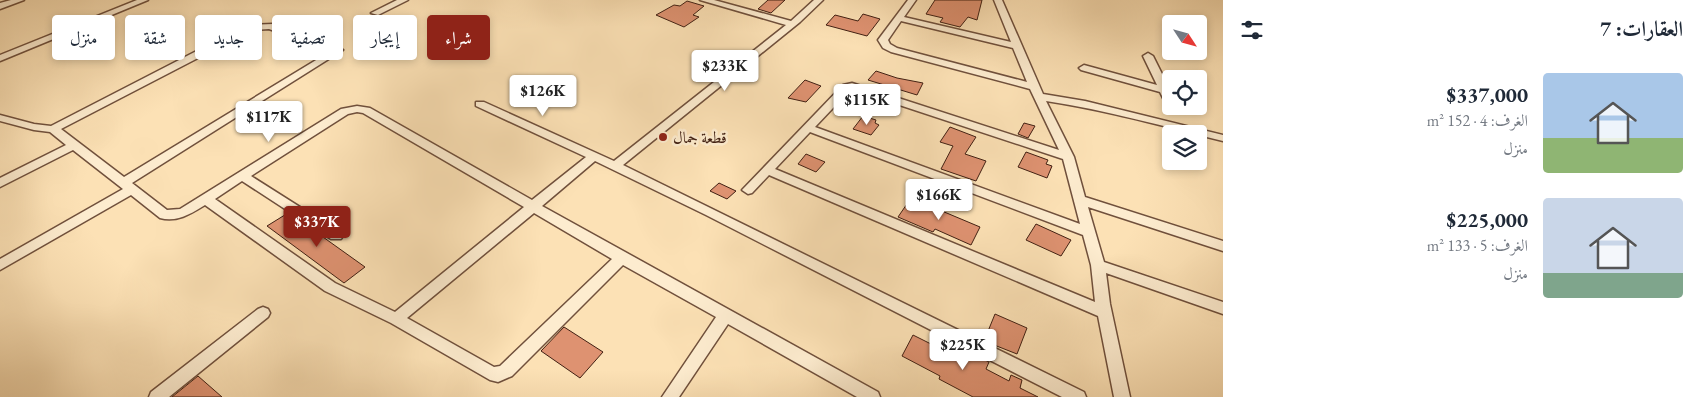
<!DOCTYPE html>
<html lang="ar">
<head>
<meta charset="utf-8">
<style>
  body { margin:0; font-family:"EB Garamond",Amiri,serif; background:#f6f6f7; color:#1f2937; direction:rtl; height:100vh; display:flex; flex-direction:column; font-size:19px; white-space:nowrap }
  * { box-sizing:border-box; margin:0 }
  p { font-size:16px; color:#747a83 }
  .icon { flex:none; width:28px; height:28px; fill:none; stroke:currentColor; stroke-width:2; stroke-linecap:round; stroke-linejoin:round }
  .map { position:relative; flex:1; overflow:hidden; direction:ltr }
  .drawer { display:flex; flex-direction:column; background:#fff; width:475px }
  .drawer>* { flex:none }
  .banner { position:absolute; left:15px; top:15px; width:475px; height:45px; direction:rtl; display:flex; gap:10px }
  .needle { width:32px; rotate:126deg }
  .controls { position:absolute; left:1162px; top:15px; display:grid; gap:10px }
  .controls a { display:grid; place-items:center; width:45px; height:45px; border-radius:5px; background:#fff; box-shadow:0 2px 8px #0003; font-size:25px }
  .price { position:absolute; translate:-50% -42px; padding:0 11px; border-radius:5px; background:#fff; color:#222; font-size:16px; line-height:32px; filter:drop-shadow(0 1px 2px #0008) }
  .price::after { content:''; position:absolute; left:50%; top:30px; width:15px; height:11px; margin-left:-8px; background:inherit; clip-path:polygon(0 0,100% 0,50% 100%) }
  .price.on { background:#8f2418; color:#fff }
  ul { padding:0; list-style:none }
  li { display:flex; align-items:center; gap:15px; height:125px; padding:0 15px }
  li span { display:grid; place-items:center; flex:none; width:140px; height:100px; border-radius:5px; color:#555 }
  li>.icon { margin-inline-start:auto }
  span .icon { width:60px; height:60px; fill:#fffc; stroke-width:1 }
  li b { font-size:21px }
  h2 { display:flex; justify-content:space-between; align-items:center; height:60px; padding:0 15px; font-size:21px }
  .chip { padding:0 18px; border-radius:5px; background:#fff; box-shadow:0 2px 8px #0003; font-size:18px; line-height:45px }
  .chip.on { background:#8f2418; color:#fff }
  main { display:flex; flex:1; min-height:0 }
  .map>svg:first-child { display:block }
</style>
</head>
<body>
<main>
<section class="drawer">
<h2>العقارات: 7<svg class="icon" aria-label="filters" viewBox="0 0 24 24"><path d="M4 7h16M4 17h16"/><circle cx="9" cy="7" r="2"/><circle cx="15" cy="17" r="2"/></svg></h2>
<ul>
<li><span style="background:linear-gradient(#a9c7e8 65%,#8fb573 0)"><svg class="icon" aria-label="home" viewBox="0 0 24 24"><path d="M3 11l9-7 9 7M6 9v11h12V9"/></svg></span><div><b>$337,000</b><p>الغرف: 4 · 152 m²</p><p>منزل</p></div></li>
<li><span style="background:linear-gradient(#c9d6e8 75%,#7fa58c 0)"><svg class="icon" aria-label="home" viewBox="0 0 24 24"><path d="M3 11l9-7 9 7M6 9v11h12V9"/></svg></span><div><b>$225,000</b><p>الغرف: 5 · 133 m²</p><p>منزل</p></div></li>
</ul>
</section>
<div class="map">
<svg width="1223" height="397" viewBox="0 0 1223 397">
  <rect width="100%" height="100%" fill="#fce1b5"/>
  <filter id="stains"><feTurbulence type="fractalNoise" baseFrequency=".004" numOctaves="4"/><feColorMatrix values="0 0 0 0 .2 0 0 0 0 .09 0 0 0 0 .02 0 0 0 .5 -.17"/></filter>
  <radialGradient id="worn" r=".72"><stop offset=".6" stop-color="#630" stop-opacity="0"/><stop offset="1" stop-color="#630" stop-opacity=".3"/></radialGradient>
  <path fill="#de9271" stroke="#412013" d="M768,0H785L771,13L758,9Z
    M935,0H982L977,20L968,17L960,27L940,22L943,18L926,14Z
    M687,1L704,6L693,15L699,17L684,27L656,15L674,5L680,6Z
    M863,14L880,19L867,36L826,25L835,15L858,21Z
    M876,71L897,78L923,83L917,95L868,80Z
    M805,80L821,86L806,102L788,98Z
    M863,116L876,120L875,123L879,125L871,135L853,129Z
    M1024,123L1035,126L1028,138L1018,134Z
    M950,127L976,137L965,154L986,161L976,181L941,169L953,146L940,142Z
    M1026,152L1048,160L1046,164L1052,166L1047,178L1018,167Z
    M806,154L825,162L816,172L798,164Z
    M719,183L736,191L727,199L710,191Z
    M911,198L980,227L971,245L935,229L933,232L898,217Z
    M288,213L295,217L365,267L344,283L267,226Z
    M1036,224L1071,240L1061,256L1026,240Z
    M995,314L1027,328L1017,354L984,341Z
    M564,327L603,352L580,378L541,351Z
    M913,335L951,354L953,349L976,360L977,356L989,362L986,369L1009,381L1011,375L1022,380L1020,388L1038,397H973L939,379L940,376L902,356Z
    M198,376L222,397H172Z"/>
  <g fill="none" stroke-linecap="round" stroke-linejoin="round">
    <defs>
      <path id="street" d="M11,0H24L0,9V3Z
        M137,0H148L0,61V55Z
        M397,0H408L378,15L371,13Z
        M700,0H714L791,21L814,0H823L800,22L623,165L1084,392L1086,397H1062L706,215L595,161L542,206L878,392L880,397H857L728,324L679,397H662L716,317L623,265L512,376L498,382L490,380L391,323L325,291L205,205C192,213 177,223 160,218L131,195L0,270V259L123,189L73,150L0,187V178L66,145L50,132L34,130L0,121V115L34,124L51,126L247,25L273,24L343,50L132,183L167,210L180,209L341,109L357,106L370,108L532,200L586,157L476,106V102H484L614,161L786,25ZM269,29L331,51L124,177L61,129L252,30ZM357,112L363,113L524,207L395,312L335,283L215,199L242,181L331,239H341L343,236L341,233L251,176L348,114ZM534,213L612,259L500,366L494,367L407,318Z
        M908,0H916L904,17L1011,42L994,0H1002L1043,94L1085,101L1223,135V141C1166,127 1106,110 1046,101L1074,157L1085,197L1223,241V251L1088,207L1104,262L1223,302V314L1106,273L1110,304L1130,397H1114L1098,316L769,175L752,193L748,194L742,190L843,85L852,83L1059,150L1030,89L891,52L883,48L878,40ZM901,21L1013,48L1027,82L897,48L890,44L888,40ZM851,89L1063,159L1080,224L815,127ZM810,132L1083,235L1091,265L1095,302L775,169Z
        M1148,53L1153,56L1170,90L1171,106H1175H1167L1160,92L1081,70L1079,68L1084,65L1157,85L1143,56Z
        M263,307L268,309L270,313L268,317L169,397H149L151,392L258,309Z"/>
    </defs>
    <use href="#street" stroke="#70503c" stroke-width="3"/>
    <use href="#street" fill="#fdeccf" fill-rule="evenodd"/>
  </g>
  <circle fill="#8f2418" stroke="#fdeccf" stroke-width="2" cx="663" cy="137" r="5"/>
  <g text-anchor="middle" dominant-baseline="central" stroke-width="5" stroke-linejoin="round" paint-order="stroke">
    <g font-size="16" fill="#412013" stroke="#fdeccf" text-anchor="start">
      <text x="673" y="137">قطعة جمال</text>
    </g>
  </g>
  <rect width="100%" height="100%" filter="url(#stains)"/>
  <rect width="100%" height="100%" fill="url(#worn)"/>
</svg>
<div class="controls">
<a><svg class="needle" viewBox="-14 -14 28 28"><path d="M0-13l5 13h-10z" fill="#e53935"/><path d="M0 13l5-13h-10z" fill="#747a83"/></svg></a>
<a><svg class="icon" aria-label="locate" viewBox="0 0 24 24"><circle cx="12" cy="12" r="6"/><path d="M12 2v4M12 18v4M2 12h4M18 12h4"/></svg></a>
<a><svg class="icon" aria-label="layers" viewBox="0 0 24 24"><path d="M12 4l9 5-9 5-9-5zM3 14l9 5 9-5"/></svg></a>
</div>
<b class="price" style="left:725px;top:92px">$233K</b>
<b class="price" style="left:543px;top:117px">$126K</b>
<b class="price" style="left:867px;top:126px">$115K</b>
<b class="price" style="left:269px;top:143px">$117K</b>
<b class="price" style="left:939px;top:221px">$166K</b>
<b class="price on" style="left:317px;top:248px">$337K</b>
<b class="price" style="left:963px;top:371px">$225K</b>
<div class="banner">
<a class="chip on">شراء</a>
<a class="chip">إيجار</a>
<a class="chip">تصفية</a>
<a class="chip">جديد</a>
<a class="chip">شقة</a>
<a class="chip">منزل</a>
</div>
</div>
</main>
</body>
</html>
